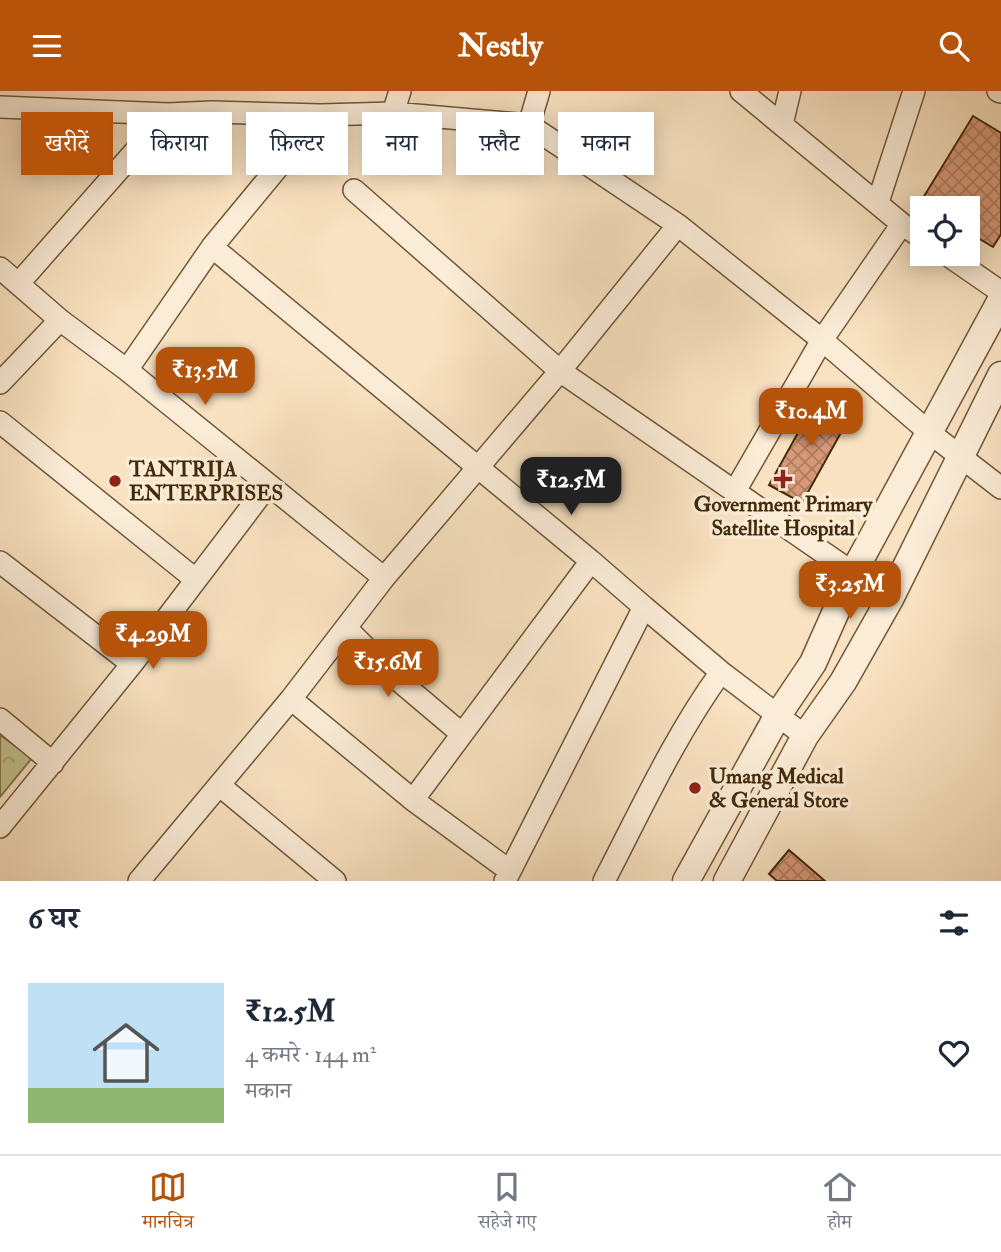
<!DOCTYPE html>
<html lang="hi">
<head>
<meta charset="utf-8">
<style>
  body { margin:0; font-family:"IM FELL Double Pica","Noto Serif Devanagari",serif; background:#f2f2f3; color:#1f2937; height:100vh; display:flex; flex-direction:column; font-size:26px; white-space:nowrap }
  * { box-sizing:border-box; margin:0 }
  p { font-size:23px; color:#747a83 }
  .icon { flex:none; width:38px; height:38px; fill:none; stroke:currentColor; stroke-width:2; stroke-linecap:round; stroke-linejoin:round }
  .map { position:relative; height:790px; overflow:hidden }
  .details { display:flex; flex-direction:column; background:#fff; flex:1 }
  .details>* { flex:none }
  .banner { position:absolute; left:21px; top:21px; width:959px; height:63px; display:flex; gap:14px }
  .tools { position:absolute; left:910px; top:105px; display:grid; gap:14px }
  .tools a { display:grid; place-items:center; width:70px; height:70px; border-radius:0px; background:#fff; box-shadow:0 4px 18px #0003; font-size:35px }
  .price { position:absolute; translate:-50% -60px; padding:0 16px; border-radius:14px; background:#b45309; color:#fff; font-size:23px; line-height:46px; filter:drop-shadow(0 2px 4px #0008) }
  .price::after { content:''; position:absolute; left:50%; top:42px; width:21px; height:16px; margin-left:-10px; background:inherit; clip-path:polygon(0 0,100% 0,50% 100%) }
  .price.active { background:#222; color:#fff }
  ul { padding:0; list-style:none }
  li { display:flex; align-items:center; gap:21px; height:175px; padding:0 28px }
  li+li { border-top:2px solid #e0e1e3 }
  li span { display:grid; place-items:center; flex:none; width:196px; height:140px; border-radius:0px; color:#555 }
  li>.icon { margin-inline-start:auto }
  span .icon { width:84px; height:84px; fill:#fffc; stroke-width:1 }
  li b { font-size:30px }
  h2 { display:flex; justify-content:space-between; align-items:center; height:84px; padding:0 28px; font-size:30px }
  .tag { padding:0 24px; border-radius:0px; background:#fff; box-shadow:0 4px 18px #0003; font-size:24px; line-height:63px }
  .tag.active { background:#b45309; color:#fff }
  header { display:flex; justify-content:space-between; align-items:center; height:91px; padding:0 28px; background:#b45309; color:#fff; font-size:32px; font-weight:700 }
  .menu { display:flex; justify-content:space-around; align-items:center; height:98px; border-top:2px solid #e0e1e3; background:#fff; font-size:19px; color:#747a83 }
  .menu a { display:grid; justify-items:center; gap:4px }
  .menu .active { color:#b45309 }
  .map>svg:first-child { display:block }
</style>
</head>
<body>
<header><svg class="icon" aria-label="menu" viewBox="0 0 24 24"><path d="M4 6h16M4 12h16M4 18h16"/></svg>Nestly<svg class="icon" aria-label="search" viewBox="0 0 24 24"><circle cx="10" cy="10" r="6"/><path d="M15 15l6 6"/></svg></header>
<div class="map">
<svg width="1001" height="790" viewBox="0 0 1001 790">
  <defs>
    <pattern id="park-crowns" width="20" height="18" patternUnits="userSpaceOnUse" patternTransform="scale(1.75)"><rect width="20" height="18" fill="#c3c28f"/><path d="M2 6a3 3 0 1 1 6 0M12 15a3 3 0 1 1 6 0" fill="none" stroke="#a09e73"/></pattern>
    <pattern id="building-cross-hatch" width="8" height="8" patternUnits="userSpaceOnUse" patternTransform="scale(1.75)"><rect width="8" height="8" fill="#d69877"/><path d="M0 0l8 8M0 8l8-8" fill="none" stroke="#af7c60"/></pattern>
  </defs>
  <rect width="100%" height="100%" fill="#f9e2c1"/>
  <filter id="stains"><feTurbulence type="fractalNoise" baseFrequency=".00286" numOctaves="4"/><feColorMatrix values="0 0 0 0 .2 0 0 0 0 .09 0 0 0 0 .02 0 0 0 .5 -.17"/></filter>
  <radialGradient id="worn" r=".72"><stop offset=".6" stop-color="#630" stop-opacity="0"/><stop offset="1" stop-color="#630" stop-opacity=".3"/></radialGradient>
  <path fill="url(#park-crowns)" stroke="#82764c" stroke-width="2" d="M0,644L32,667L0,706Z"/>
  <path fill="url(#building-cross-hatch)" stroke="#422a0a" stroke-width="2" d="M973,25L1001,42V143L993,156L968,141V117H928L920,112Z
    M820,302L853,320L802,412L769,394Z
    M789,759L825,790H777L769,783Z"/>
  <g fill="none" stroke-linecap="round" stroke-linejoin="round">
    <defs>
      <path id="minor" d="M741,0L902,133L922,147
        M998,0L1001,1
        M0,16L168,23L212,21L321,24L393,22L529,34L678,134L822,249L930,342L1001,397
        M393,22L400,0
        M782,33L790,0
        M529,34L539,0
        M354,99L560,280L853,482
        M878,111L914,0
        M212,156L591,470L644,516L505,790
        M946,163L1001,201
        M0,177L60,229L127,279L384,487
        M18,193L168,23
        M127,279L212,156L321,24
        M0,292L60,229
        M0,331L195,488
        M735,400L822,249L902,133
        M0,471L132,573
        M644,516L721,581L805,645
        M346,537L398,589L462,643
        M291,608L413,709L510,780
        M0,628L53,672
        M219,694L335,790
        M413,709L591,470
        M0,736L132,573L268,394
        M139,790L291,608L384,487L560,280L678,134
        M604,790C641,719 674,646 721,581"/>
      <path id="tertiary" d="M686,790L778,624L813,572L853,482L1001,209
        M727,790L805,645L843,591L891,506L1001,284"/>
    </defs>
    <use href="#minor" stroke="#705838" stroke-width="24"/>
    <use href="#tertiary" stroke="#705838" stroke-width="29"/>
    <use href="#minor" stroke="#fbecd7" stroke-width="21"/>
    <use href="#tertiary" stroke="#fbecd7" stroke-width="26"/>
  </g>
  <g fill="#8f2418" stroke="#fbecd7" stroke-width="2.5">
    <path d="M779.5 377.5h7v7h7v7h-7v7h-7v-7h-7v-7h7z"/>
    <circle cx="115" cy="390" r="7"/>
    <circle cx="695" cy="697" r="7"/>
  </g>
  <g text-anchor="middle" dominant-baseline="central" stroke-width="7" stroke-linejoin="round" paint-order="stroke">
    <g font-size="21" font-weight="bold" fill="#422a0a" stroke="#fbecd7" text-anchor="start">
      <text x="129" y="378">TANTRIJA<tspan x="129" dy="24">ENTERPRISES</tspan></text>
      <text x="783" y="413" text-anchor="middle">Government Primary<tspan x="783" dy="24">Satellite Hospital</tspan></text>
      <text x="709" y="685">Umang Medical<tspan x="709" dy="24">&amp; General Store</tspan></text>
    </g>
  </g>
  <rect width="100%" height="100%" filter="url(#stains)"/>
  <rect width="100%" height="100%" fill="url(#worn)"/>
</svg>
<div class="tools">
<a><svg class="icon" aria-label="locate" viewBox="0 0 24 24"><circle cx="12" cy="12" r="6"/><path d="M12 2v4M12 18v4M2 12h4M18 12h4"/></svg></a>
</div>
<b class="price" style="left:205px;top:316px">₹13.5M</b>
<b class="price" style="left:811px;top:357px">₹10.4M</b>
<b class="price active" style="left:571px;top:426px">₹12.5M</b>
<b class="price" style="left:850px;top:530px">₹3.25M</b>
<b class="price" style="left:153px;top:580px">₹4.29M</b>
<b class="price" style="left:388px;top:608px">₹15.6M</b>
<div class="banner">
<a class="tag active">खरीदें</a>
<a class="tag">किराया</a>
<a class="tag">फ़िल्टर</a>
<a class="tag">नया</a>
<a class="tag">फ़्लैट</a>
<a class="tag">मकान</a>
</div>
</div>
<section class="details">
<h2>6 घर<svg class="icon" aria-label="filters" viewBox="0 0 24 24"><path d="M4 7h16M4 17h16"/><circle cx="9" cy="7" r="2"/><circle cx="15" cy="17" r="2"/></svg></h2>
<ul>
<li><span style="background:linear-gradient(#bfe0f5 75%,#8fb573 0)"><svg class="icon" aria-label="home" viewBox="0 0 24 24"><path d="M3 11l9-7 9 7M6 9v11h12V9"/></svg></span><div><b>₹12.5M</b><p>4 कमरे · 144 m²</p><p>मकान</p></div><svg class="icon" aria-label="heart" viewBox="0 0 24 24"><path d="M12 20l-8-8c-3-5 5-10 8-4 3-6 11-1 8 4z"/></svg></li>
</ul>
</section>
<nav class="menu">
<a class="active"><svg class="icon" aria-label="map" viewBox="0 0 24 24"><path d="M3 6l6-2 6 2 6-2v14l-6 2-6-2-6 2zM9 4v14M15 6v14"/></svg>मानचित्र</a>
<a><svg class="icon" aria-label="saved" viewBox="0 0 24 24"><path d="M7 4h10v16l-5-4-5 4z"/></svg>सहेजे गए</a>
<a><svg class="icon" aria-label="home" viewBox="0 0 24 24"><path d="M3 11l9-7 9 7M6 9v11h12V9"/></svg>होम</a>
</nav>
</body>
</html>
